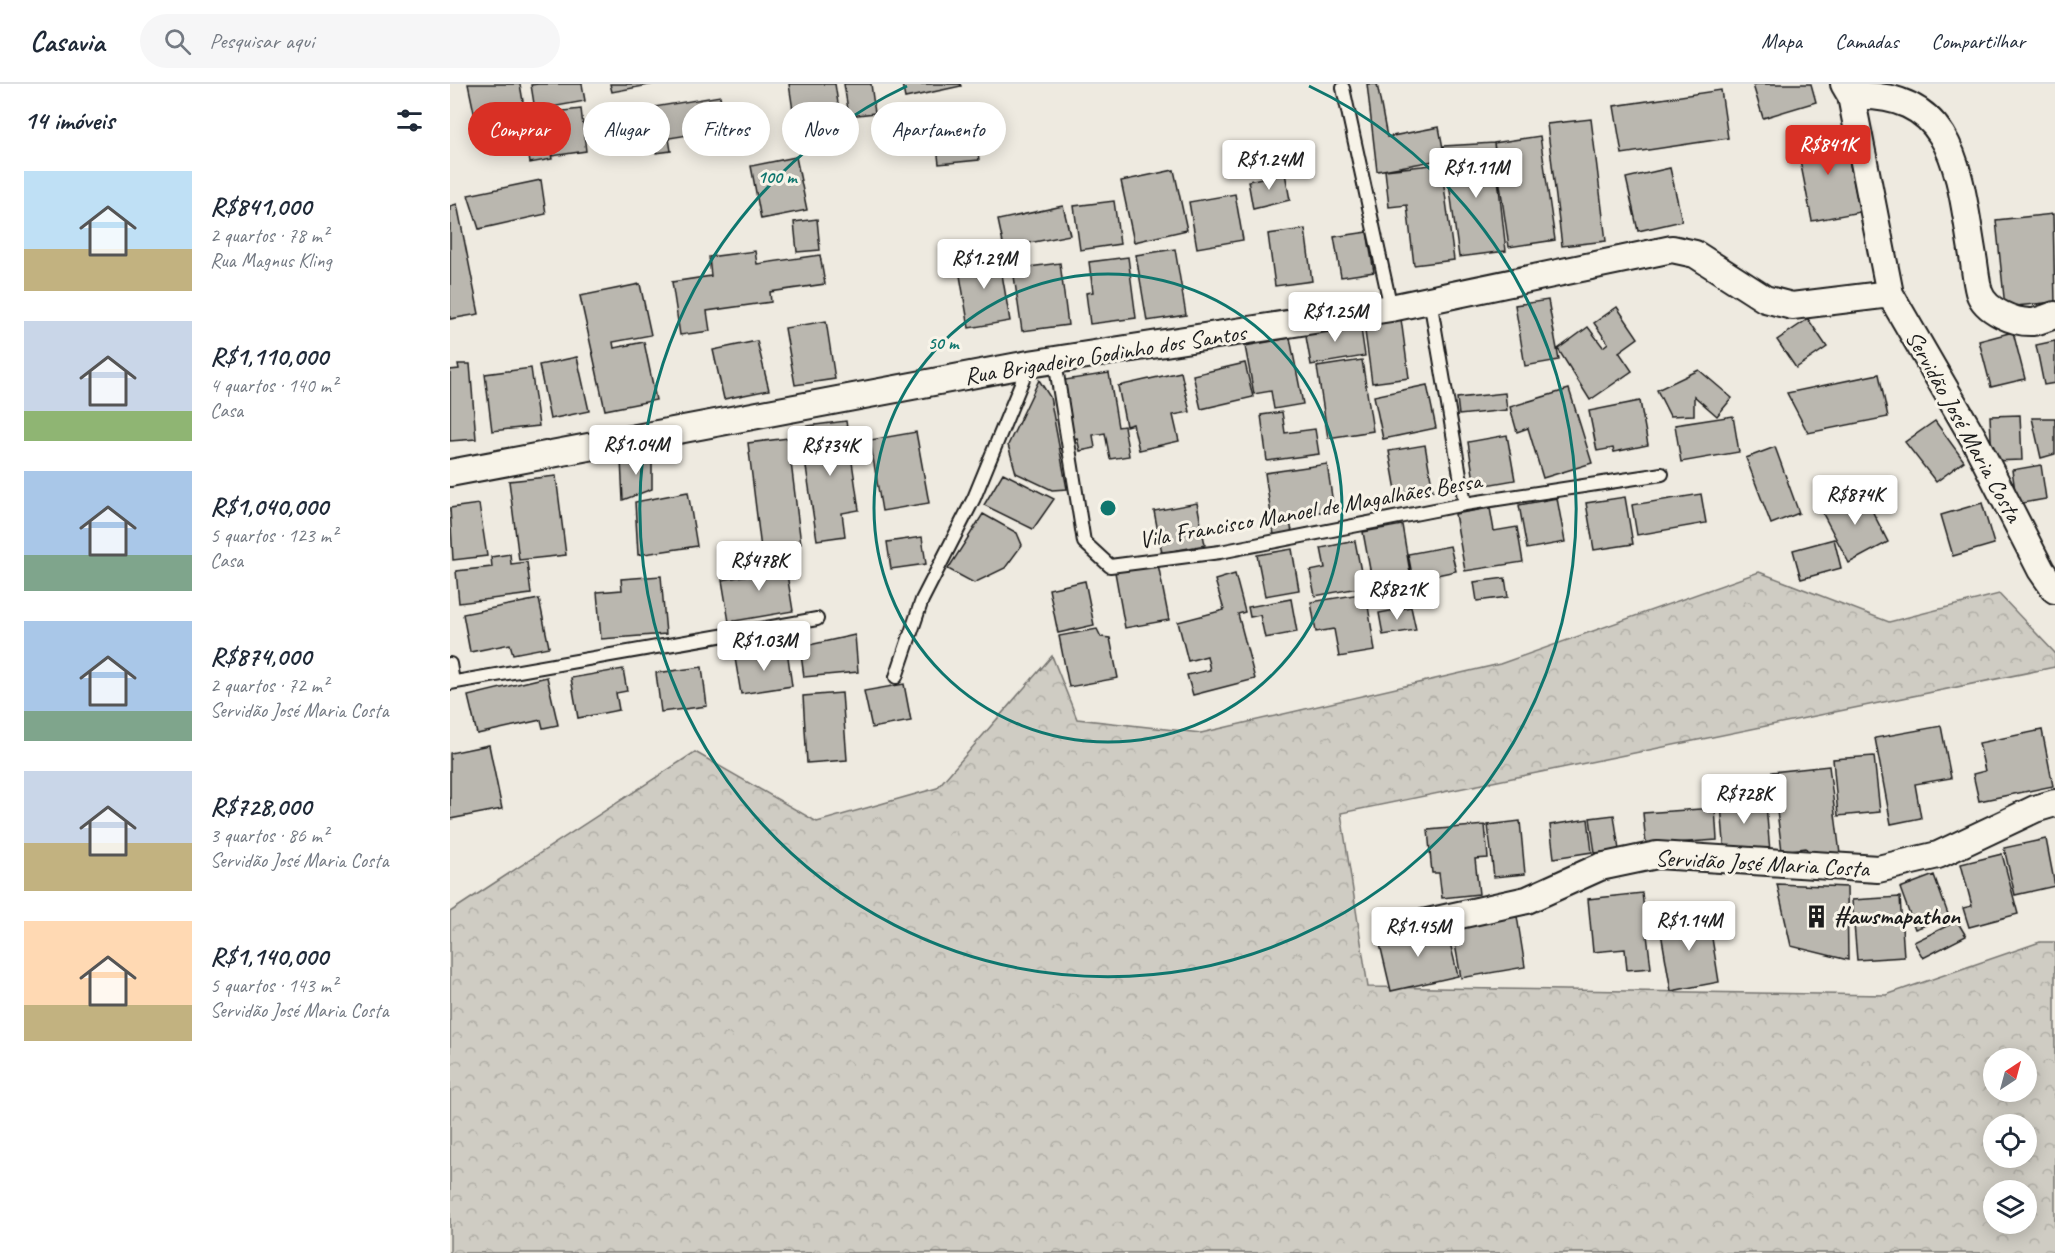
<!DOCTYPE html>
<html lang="pt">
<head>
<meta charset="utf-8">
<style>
  body { margin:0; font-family:Caveat,sans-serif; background:#f6f6f7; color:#1f2937; height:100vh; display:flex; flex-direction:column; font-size:22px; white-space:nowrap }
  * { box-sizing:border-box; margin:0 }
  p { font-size:20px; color:#747a83 }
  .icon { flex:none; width:33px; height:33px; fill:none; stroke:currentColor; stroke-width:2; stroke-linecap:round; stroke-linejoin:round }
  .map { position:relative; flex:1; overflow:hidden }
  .side { display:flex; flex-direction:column; background:#fff; width:450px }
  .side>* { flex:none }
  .banner { position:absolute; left:18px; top:18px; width:570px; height:54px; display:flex; gap:12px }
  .needle { width:39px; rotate:36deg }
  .controls { position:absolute; left:1533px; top:964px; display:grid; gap:12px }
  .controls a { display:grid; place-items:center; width:54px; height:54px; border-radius:50%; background:#fff; box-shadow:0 3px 15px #0003; font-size:30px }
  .price { position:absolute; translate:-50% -51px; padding:0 14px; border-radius:6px; background:#fff; color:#222; font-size:20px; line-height:39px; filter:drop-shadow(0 2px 3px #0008) }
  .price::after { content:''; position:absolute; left:50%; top:36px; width:18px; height:14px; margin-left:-9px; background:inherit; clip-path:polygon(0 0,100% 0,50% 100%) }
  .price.selected { background:#d93025; color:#fff }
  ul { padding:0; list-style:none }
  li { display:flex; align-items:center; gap:18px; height:150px; padding:0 24px }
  li span { display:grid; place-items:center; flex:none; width:168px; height:120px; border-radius:0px; color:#555 }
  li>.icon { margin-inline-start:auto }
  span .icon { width:72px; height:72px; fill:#fffc; stroke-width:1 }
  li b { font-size:26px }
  h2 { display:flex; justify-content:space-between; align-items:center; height:72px; padding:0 24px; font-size:26px }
  .pill { padding:0 21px; border-radius:27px; background:#fff; box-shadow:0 3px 15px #0003; font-size:21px; line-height:54px }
  .pill.selected { background:#d93025; color:#fff }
  header { display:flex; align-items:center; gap:36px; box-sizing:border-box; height:84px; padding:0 30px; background:#fff; border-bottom:2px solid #e0e1e3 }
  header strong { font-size:28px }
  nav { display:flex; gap:33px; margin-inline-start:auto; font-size:21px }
  .search { width:420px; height:54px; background:#f6f6f7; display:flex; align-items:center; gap:15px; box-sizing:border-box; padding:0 21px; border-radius:33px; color:#747a83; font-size:22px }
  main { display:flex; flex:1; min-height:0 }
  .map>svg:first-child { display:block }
</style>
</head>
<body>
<header>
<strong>Casavia</strong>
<div class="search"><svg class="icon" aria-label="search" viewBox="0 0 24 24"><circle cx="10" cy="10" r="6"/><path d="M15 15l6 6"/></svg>Pesquisar aqui</div>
<nav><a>Mapa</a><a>Camadas</a><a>Compartilhar</a></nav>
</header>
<main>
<section class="side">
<h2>14 imóveis<svg class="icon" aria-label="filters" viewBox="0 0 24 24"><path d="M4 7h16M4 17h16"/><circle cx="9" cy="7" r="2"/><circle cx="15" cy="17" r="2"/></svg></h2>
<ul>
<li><span style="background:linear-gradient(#bfe0f5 65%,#c2b280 0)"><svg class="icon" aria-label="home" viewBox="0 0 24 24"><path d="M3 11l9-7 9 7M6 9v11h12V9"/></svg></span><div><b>R$841,000</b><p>2 quartos · 78 m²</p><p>Rua Magnus Kling</p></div></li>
<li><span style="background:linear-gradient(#c9d6e8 75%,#8fb573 0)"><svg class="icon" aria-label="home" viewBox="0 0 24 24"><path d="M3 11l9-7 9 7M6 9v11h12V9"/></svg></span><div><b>R$1,110,000</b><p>4 quartos · 140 m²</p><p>Casa</p></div></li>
<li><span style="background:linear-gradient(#a9c7e8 70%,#7fa58c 0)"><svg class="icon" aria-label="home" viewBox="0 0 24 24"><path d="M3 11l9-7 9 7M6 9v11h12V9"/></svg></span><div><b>R$1,040,000</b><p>5 quartos · 123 m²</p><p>Casa</p></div></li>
<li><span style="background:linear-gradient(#a9c7e8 75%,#7fa58c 0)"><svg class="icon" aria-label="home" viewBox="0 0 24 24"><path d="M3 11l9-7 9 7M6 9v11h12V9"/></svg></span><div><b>R$874,000</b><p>2 quartos · 72 m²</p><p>Servidão José Maria Costa</p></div></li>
<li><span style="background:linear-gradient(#c9d6e8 60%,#c2b280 0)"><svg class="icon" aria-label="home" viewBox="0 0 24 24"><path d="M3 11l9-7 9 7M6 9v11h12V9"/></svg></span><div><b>R$728,000</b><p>3 quartos · 86 m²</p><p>Servidão José Maria Costa</p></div></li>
<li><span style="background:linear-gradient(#ffd9b3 70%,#c2b280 0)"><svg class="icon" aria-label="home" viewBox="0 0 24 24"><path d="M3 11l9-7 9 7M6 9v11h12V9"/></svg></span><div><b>R$1,140,000</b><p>5 quartos · 143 m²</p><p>Servidão José Maria Costa</p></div></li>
</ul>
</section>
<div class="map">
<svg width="1605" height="1169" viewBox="0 0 1605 1169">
  <defs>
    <pattern id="forest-crowns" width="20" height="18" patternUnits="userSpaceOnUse" patternTransform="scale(1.5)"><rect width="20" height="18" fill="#cfccc3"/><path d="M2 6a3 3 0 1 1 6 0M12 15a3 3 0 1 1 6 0" fill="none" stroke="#b1afa7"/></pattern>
  </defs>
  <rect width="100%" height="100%" fill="#eeeae0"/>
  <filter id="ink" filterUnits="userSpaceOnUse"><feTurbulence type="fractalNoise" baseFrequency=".0167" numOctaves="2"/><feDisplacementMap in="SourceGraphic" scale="12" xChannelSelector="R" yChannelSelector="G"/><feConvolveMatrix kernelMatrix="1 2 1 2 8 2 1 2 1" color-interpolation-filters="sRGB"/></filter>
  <g filter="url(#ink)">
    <path fill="url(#forest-crowns)" stroke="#767470" stroke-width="1.5" fill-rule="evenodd" d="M1309,488L1439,538L1549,510L1605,569V583L891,729L918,903L1436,911L1590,858H1605V1169H0V828L245,668L367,738L487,704L602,572L627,635L751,649L1050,580ZM1544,975H1576V1008H1544ZM1544,1041H1576V1074H1544ZM1544,1107H1576V1140H1544Z"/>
    <path fill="#bab7af" stroke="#1c1c1c" stroke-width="1.5" d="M18,0H70L75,29L26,38Z
      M88,0H132L135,17L85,26L81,1Z
      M160,0H204L162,8Z
      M339,0H385L389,26L344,33Z
      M394,0H421L425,29L399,32Z
      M452,0H510L511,2L455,14Z
      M917,0H927L937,53L989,43L995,75L927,87Z
      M1307,0H1361L1366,18L1313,34L1303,1Z
      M1271,6L1278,54L1172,70L1164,22Z
      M270,12L276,45L219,54L221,67L206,69L198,24Z
      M131,25L136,67L102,72L96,29Z
      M524,33L529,76L489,80L484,37Z
      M94,35L102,75L80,79L73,39Z
      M1141,35L1156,157L1112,162L1097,40Z
      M1393,47L1410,128L1362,137L1346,56Z
      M1090,52L1105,156L1059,163L1044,59Z
      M1044,59L1056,167L1009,173L994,62Z
      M346,73L357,126L311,135L301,82Z
      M991,80L1004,176L964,181L957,121L939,123L935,86Z
      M1220,84L1232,137L1188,147L1176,94Z
      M724,86L737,146L684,158L671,97Z
      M835,89L840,116L803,125L798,97Z
      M91,96L96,130L29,145L18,111Z
      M785,110L793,156L747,164L739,118Z
      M664,117L670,160L630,166L624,122Z
      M7,120L29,230L0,235V122Z
      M613,122L620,151L554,164L548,136Z
      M1603,130L1605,218L1555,223L1546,136Z
      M367,135L370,166L347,168L344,138Z
      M855,145L862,197L825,202L818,150Z
      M917,148L924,188L891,193L884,153Z
      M725,165L736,231L697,237L686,171Z
      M305,167L307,180L370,171L375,200L320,208L321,218L257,227L260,247L230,251L222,198L261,192L259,173Z
      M548,167L560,237L519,244L507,174Z
      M678,173L686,234L640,240L636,209L643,208L639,178Z
      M610,179L618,241L572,247L563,185Z
      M190,200L201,251L163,258L164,264L194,258L206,316L155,326L130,212Z
      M1098,216L1109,276L1075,282L1065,221Z
      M1167,223L1188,254L1169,268L1182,287L1140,316L1108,265L1138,243L1153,263L1158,259L1144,239Z
      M951,235L959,294L922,299L914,240Z
      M1358,235L1377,263L1346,284L1327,256Z
      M376,237L385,295L345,301L335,244Z
      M910,238L915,272L861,281L855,247Z
      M1563,248L1575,295L1541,303L1529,257Z
      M840,254L853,320L824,325L821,307L804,310L795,262Z
      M307,257L319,306L274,315L263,266Z
      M1605,257V299L1594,301L1586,261Z
      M127,273L139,327L100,335L89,281Z
      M912,276L923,347L878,354L867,283Z
      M795,279L803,313L751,325L743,291Z
      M8,280H20L26,355L0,357V286L9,285Z
      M81,284L89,342L42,347L35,290Z
      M1249,286L1282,314L1267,332L1244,312V331L1220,332L1207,306Z
      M731,288L740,328L723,331L729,357L689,366L683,340L676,342L668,302Z
      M659,289L668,343L674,342L679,372L660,375L655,349L643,351L645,364L630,367L627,354L624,355L615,296Z
      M1429,290L1438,333L1358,349L1337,309Z
      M589,296L600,313L617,405L602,406L566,389L558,361Z
      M977,301L986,344L933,355L924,312Z
      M1119,305L1142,379L1093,394L1078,344L1067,348L1060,323Z
      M1055,309L1057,326L1009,331L1007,314Z
      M1190,317L1198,361L1164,368L1163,364L1147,367L1139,327Z
      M832,328L835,349L865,345L869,370L817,377L811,331Z
      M1570,331L1572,376L1542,377L1540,332Z
      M1283,332L1289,368L1231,378L1225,341Z
      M1582,334H1605V370L1591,374Z
      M396,337L409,426L392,429L395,452L367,456L350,343Z
      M1485,337L1514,377L1486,398L1455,358Z
      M466,348L479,419L432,427L420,356Z
      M1057,351L1065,396L1025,403L1018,358Z
      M338,354L351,460L311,465L298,359Z
      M975,361L983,407L947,412L939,367Z
      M1325,363L1349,429L1321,440L1296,374Z
      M202,372V405L173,416L171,376Z
      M877,380L884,426L839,432L842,448L824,451L815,389Z
      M1591,381L1596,415L1567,420L1562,386Z
      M553,389L604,415L583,445L534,421Z
      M106,392L116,471L69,476L59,397Z
      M1411,405L1438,458L1399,479L1371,426Z
      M238,408L247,462L188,471L185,418Z
      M1251,410L1256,439L1187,451L1182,421Z
      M1175,413L1183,460L1144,466L1136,419Z
      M1107,414L1115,458L1077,465L1069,421Z
      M747,419L755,461L712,469L704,427Z
      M1532,419L1544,460L1503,472L1491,431Z
      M29,420L37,472L3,476L0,424Z
      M1040,424L1044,447L1067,443L1073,478L1015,487L1005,430Z
      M533,430L567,449L572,461L555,484L524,499L498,485Z
      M952,441L962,500L924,507L913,448Z
      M472,453L476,480L441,485L437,458Z
      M1384,455L1391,484L1351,495L1343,466Z
      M905,457L914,503L865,512L860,487L875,484L871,464Z
      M1000,462L1006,487L963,496L958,470Z
      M842,465L849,506L815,512L807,471Z
      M60,470L61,480L77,478L81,510L9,519L6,487L42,483L41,473Z
      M334,472L343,527L279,538L272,496L310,489L308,476Z
      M708,480L719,536L675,544L665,488Z
      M785,490L795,528L788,530L805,595L743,611L737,591L760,586L757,572L738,577L728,538L774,526L765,496Z
      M211,492L216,550L151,555L147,508L172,506L171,495Z
      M1055,494L1058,513L1027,517L1024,498Z
      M635,497L644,541L608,549L599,505Z
      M916,509L925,567L889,573L884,545L866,548L861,518Z
      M89,515L99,563L63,570L60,560L20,568L13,530Z
      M841,515L847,548L815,554L810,531L800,533L798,523Z
      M961,523L966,546L933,551L929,529Z
      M647,545L651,553L660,554L668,594L619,603L609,552Z
      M405,551L408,588L354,593L350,563Z
      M337,566L342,602L291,610L285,574Z
      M252,583L257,622L211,628L206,589Z
      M173,585L177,607L166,609L169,626L128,634L121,594Z
      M97,593L108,641L93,644L91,636L27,650L18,612Z
      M454,600L461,637L422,644L414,607Z
      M392,609L397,676L357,679L353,612Z
      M1491,642L1501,694L1465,700L1471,734L1441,740L1425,654Z
      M1592,646L1603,702L1529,717L1523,690L1535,687L1529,659Z
      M39,661L52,725L0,735V669Z
      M1424,672L1430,728L1388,732L1383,675Z
      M1379,682L1391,778L1360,772L1356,764L1332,767L1322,688Z
      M1294,706L1295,722L1316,721L1320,768L1275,771L1270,708Z
      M1265,724L1267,756L1196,761L1193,729Z
      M1164,731L1169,766L1145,769L1140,734Z
      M1138,735L1142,768L1104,774L1100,741Z
      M1070,737L1075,790L1044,793L1038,741Z
      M1035,741L1038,774L1025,775L1029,810L992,814L989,789H982L978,746Z
      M1596,755L1605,802L1565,811L1554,764Z
      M1552,770L1568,830L1519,843L1513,824L1522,822L1511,780Z
      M1484,791L1499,833L1465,845L1450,804Z
      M1327,800L1397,803L1398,876L1341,862Z
      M1192,809L1201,884L1177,886L1175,865L1143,868L1138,815Z
      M1450,813L1454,873L1407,876L1402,816Z
      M1258,829L1269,898L1221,907L1209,837Z
      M1067,832L1075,883L1011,894L1002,843Z
      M1507,837L1516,852L1473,874L1464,858Z
      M996,842L1008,892L941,907L929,856Z"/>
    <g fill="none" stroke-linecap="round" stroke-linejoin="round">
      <defs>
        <path id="service" d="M893,4L941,224
          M980,216L1015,420
          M605,277L634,458L660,482L770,468L1015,420L1212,390
          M0,580L3,598
          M446,593L472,516L524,414L579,280
          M0,599L367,535"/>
        <path id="minor" d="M1394,0L1401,12L1440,210L1524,355L1591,486L1605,506
          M1401,12C1507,6 1509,92 1523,172C1525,184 1526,197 1529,208C1535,227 1565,239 1583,238C1590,237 1598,233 1605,231
          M0,389L579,280L941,224L1222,165L1245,170L1315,215L1342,222L1440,210
          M946,845L1077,816L1150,783L1207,771L1428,785L1488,771L1585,725L1605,719"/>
      </defs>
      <use href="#service" stroke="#1c1c1c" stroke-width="16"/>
      <use href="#minor" stroke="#1c1c1c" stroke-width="30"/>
      <use href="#service" stroke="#f7f3e8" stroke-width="12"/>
      <use href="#minor" stroke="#f7f3e8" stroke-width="26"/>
    </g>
  </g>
  <g fill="none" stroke="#0f766e" stroke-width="3">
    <circle cx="658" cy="424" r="234"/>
    <path d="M859 2A468 468 0 1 1 457 2"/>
  </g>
  <defs>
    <symbol id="building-bare" viewBox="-9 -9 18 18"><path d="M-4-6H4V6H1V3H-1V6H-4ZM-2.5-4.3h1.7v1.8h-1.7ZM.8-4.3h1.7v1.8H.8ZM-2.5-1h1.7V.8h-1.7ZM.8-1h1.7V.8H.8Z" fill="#1c1c1c" stroke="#f7f3e8" stroke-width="2.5" paint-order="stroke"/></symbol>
  </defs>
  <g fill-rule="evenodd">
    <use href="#building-bare" x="1350" y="816" width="33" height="33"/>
  </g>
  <g text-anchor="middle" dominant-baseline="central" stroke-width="6" stroke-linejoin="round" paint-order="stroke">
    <g font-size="24" fill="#1c1c1c" stroke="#f7f3e8">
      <text transform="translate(655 270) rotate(-9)">Rua Brigadeiro Godinho dos Santos</text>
      <text transform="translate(1514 342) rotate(61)">Servidão José Maria Costa</text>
      <text transform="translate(860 426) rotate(-10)">Vila Francisco Manoel de Magalhães Bessa</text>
      <text transform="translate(1312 779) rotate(3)">Servidão José Maria Costa</text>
    </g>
    <g font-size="24" font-weight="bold" fill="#1c1c1c" stroke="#f7f3e8" text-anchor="start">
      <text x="1384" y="832">#awsmapathon</text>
    </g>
  </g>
  <circle cx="658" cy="424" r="9" fill="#0f766e" stroke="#f7f3e8" stroke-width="3"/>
  <g font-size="18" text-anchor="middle" font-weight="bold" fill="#0f766e" stroke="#f7f3e8" stroke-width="6" stroke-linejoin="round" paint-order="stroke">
    <text x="327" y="99">100 m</text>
    <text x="493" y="265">50 m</text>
  </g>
</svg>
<div class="controls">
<a><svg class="needle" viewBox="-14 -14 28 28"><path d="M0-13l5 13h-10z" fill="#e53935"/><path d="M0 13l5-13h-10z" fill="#747a83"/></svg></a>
<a><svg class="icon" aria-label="locate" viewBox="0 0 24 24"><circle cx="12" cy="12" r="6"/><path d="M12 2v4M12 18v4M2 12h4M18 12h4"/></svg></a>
<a><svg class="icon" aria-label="layers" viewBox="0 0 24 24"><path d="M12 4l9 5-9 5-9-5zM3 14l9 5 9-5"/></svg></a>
</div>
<b class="price selected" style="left:1378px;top:92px">R$841K</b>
<b class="price" style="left:819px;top:107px">R$1.24M</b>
<b class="price" style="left:1026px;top:115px">R$1.11M</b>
<b class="price" style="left:534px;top:206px">R$1.29M</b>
<b class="price" style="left:885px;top:259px">R$1.25M</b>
<b class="price" style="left:186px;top:392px">R$1.04M</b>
<b class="price" style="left:380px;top:393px">R$734K</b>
<b class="price" style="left:1405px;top:442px">R$874K</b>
<b class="price" style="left:309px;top:508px">R$478K</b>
<b class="price" style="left:947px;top:537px">R$821K</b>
<b class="price" style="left:314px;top:588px">R$1.03M</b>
<b class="price" style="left:1294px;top:741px">R$728K</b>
<b class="price" style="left:1239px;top:868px">R$1.14M</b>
<b class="price" style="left:968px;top:874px">R$1.45M</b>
<div class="banner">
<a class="pill selected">Comprar</a>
<a class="pill">Alugar</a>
<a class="pill">Filtros</a>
<a class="pill">Novo</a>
<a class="pill">Apartamento</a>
</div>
</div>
</main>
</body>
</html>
